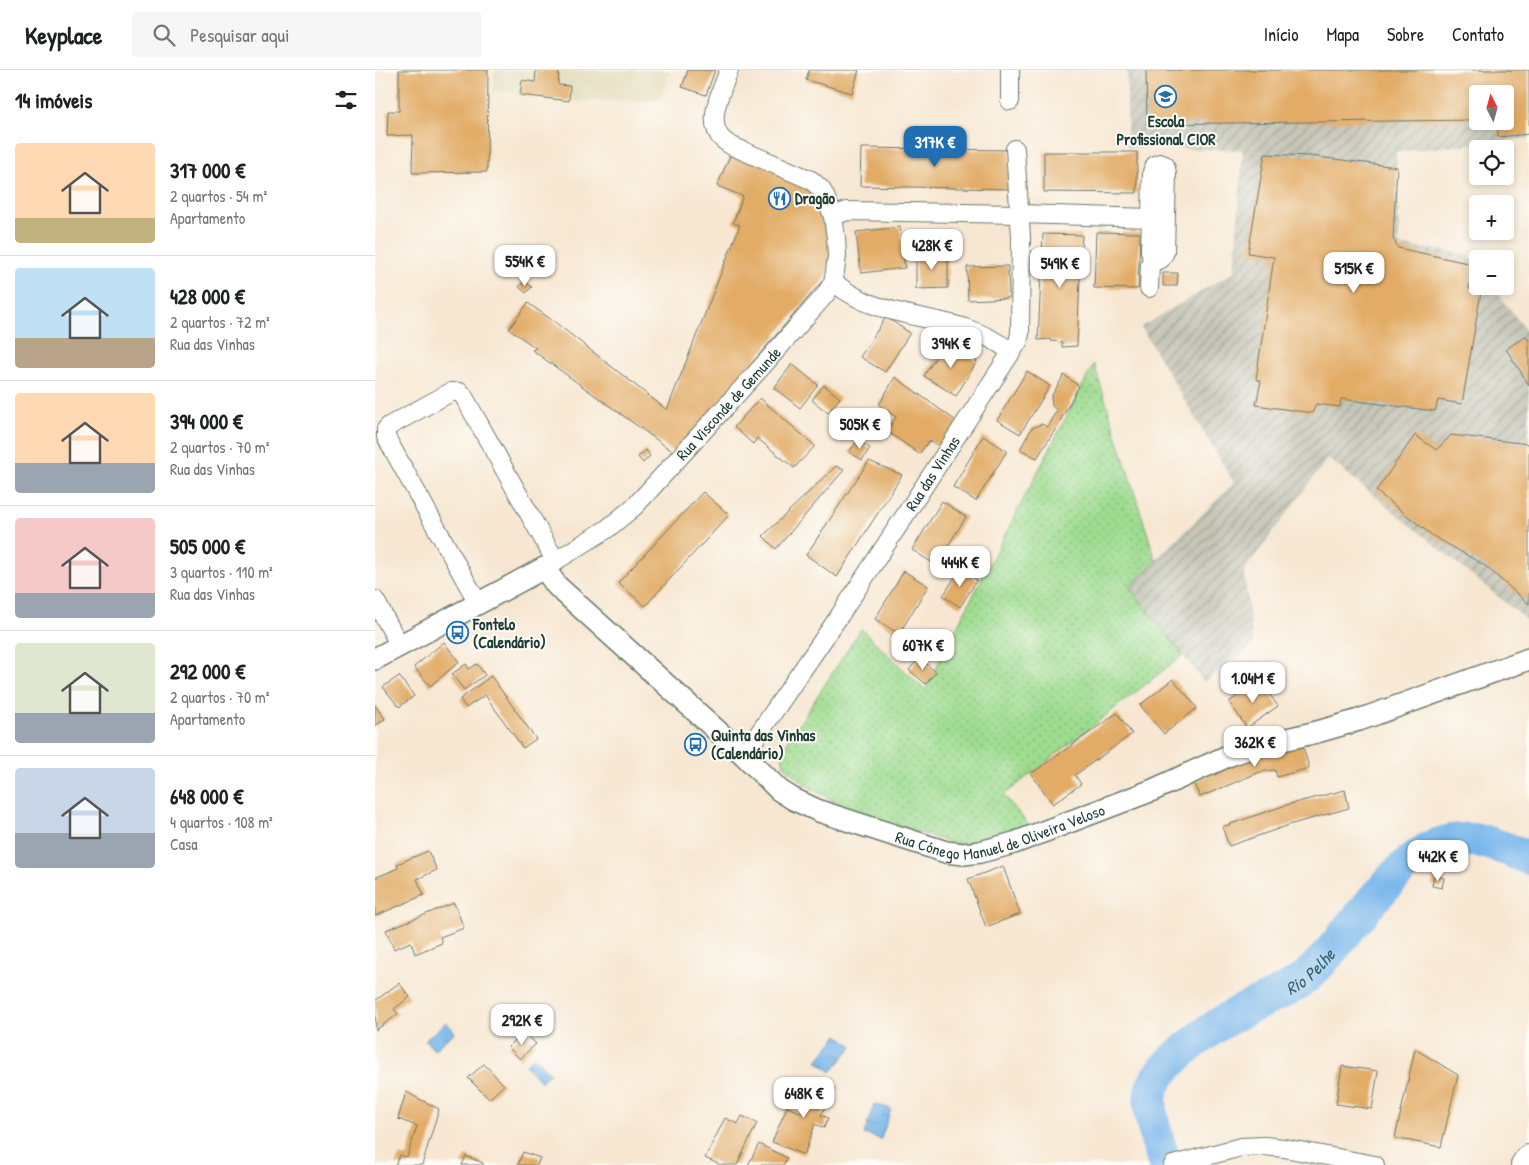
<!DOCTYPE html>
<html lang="pt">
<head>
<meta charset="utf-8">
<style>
  body { margin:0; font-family:"Patrick Hand",sans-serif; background:#f6f6f6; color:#202124; height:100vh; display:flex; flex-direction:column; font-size:19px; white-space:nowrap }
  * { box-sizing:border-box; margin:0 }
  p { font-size:16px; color:#757577 }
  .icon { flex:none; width:28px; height:28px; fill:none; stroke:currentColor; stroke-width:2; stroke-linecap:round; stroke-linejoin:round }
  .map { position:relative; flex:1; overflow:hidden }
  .sheet { display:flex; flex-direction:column; background:#fff; width:375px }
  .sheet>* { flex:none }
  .needle { width:32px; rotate:354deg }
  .tools { position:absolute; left:1094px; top:15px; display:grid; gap:10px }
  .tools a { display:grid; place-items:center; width:45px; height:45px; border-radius:5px; background:#fff; box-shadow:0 2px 8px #0003; font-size:25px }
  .price { position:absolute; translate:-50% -42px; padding:0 11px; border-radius:10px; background:#fff; color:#222; font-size:16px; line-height:32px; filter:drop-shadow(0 1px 2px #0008) }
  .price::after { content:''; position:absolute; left:50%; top:30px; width:15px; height:11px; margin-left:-8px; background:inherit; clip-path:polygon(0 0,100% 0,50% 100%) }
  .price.active { background:#1f6fb2; color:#fff }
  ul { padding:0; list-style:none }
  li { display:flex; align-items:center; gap:15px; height:125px; padding:0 15px }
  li+li { border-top:1px solid #e0e0e0 }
  li span { display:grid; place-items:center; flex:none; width:140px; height:100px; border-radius:5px; color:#555 }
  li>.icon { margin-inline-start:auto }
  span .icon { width:60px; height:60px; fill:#fffc; stroke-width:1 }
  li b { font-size:21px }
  h2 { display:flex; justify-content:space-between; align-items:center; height:60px; padding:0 15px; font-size:21px }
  header { display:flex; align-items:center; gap:30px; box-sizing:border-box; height:70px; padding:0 25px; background:#fff; border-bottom:1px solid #e0e0e0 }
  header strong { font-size:24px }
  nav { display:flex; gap:28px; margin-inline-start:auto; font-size:18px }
  .search { width:350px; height:45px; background:#f6f6f6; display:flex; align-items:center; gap:12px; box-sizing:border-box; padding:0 18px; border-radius:5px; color:#757577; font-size:19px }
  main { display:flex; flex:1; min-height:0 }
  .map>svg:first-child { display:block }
</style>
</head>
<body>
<header>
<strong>Keyplace</strong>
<div class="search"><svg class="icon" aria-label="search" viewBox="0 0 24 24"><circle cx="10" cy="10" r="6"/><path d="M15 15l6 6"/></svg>Pesquisar aqui</div>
<nav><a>Início</a><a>Mapa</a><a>Sobre</a><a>Contato</a></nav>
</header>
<main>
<section class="sheet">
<h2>14 imóveis<svg class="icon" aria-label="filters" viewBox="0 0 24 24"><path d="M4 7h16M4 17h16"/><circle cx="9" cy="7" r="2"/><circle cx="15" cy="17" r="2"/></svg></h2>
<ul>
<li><span style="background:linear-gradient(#ffd9b3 75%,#c2b280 0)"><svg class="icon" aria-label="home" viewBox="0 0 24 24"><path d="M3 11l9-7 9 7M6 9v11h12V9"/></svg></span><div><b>317 000 €</b><p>2 quartos · 54 m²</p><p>Apartamento</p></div></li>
<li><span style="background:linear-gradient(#bfe0f5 70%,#b9a48a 0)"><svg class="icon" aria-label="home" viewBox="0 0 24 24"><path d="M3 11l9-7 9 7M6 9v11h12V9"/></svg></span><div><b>428 000 €</b><p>2 quartos · 72 m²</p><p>Rua das Vinhas</p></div></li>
<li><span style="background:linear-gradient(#ffd9b3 70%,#9aa5b1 0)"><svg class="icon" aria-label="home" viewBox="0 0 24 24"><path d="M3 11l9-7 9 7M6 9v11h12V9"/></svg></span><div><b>394 000 €</b><p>2 quartos · 70 m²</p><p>Rua das Vinhas</p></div></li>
<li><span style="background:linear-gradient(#f6c9c9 75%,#9aa5b1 0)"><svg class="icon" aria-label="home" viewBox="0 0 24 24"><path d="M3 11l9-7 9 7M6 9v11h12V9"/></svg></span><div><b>505 000 €</b><p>3 quartos · 110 m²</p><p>Rua das Vinhas</p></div></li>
<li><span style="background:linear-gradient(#dfe7d0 70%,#9aa5b1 0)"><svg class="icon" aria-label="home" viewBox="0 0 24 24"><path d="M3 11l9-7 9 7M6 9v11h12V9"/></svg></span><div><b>292 000 €</b><p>2 quartos · 70 m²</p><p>Apartamento</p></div></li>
<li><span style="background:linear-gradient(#c9d6e8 65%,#9aa5b1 0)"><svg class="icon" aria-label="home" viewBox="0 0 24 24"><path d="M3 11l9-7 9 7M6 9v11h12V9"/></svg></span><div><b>648 000 €</b><p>4 quartos · 108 m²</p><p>Casa</p></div></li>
</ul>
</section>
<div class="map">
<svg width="1154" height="1095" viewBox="0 0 1154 1095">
  <defs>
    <pattern id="industrial-furrows" width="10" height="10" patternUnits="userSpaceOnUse" patternTransform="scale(1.25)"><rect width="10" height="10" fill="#c5c5b8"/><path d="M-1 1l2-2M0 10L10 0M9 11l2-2" fill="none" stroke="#9fa196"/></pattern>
    <pattern id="grass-dots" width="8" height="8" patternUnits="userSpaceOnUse" patternTransform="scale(1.25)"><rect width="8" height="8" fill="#9edc90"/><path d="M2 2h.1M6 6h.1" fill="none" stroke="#80b476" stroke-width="1.8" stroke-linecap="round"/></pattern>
    <pattern id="water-ripples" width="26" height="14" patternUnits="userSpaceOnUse" patternTransform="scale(1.25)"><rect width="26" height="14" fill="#77b6eb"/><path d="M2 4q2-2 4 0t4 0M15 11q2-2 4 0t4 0" fill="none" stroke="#6195bf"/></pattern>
  </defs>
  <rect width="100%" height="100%" fill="#fdfcf7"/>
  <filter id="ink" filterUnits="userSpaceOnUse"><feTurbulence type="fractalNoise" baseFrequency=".02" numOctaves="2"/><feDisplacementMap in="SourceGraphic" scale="10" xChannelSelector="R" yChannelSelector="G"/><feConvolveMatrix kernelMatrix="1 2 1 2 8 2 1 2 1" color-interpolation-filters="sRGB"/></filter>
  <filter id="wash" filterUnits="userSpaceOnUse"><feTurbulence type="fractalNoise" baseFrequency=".0096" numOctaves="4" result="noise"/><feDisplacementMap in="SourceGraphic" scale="20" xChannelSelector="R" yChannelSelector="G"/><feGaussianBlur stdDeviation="1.12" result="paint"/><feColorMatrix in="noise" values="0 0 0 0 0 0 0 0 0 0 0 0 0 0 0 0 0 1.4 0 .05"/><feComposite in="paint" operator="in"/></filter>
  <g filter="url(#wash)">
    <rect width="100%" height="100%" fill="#f7e7d2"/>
    <path fill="#e2dcba" d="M119,0H295L286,30L194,31L118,21Z"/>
    <path fill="url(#industrial-furrows)" fill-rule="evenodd" d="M752,0H1154V68L1021,82L1024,175L1092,184L1102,198V216H1117L1154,264V552L953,388L869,501L878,575L829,612L753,517L859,413L766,257L859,202L868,80L752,77ZM1102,24H1130V51H1102Z"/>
    <path fill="url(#grass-dots)" stroke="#5e8c62" d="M719,294L781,491L754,517L808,585L629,725L656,758L606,775L580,774L474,740L429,714L409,695L406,682L486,559L550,620L578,564Z"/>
    <path fill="url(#water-ripples)" stroke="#4b7a90" d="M71,952L80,962L59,980L50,970Z
      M463,965L478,976L456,1002L442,991Z
      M159,987L175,1003L166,1012L150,995Z
      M499,1034L516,1039L506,1069L489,1064Z"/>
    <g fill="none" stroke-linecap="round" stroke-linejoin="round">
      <path stroke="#77b6eb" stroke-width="34" id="s1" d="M790,1095C784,1074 768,1034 779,1014C792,989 840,955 865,942C887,930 911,923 931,907C943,897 954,883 964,871C985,846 1005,819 1029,797C1037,790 1046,782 1057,777C1093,761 1120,774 1154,788"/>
    </g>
    <g id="blocks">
      <path fill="#e2ac66" d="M24,0H113L112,102L37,103L38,65L12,66L13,41H24Z
        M161,0H184L183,15L195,16L194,31L145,25L147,10L160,12Z
        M313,0H340L331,25L307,17Z
        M434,0H484L477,23L431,10Z
        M771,0H1154V64L1123,67V51H1130V24H1102V50L772,54Z
        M486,78L635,80L634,119L485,116Z
        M357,81L435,114L447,129L458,181L450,208L300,383L157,280L161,278L134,259L153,233L181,253L292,340L365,155L358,153L368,126L342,116Z
        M669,82H762V123L669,122Z
        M890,84L935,86L1022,97L1018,168L1023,178L1097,194L1094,219L1106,222L1087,334L1063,330L1060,341L966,329L965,337L941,334L937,343L881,335L886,311L881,309L899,187L873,183Z
        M525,157L530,198L486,203L481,162Z
        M721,162L765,163L763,219L719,218Z
        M668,164L707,165L702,276L687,277V272L676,271V269L663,270Z
        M541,183H573V218L541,219Z
        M633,196L634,228L593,230L592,197Z
        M788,203H803L802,216H788Z
        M149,211L157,217L151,223L144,217Z
        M511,247L535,263L510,302L485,287Z
        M1151,266L1154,271V315L1131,279Z
        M570,272L602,291L581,326L549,306Z
        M417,294L443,315L425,338L399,318Z
        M652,301L675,316L645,364L622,350Z
        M689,305L704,316L683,355L662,388L645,379L657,358L667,354L672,357L676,350L682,340L677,336L676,327Z
        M520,307L584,353L566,377L554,371L544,384L512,361L521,347L504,335Z
        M449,315L465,328L453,343L437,330Z
        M385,328L440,376L419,398L382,368L378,374L359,357Z
        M1040,365L1061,380L1076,365L1154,374V534L1109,495L1058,466L1001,421Z
        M608,366L632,381L601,431L578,417Z
        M483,370L495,378L487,390L474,382Z
        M271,380L275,386L268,393L263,387Z
        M494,391L527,405L462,507L431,485Z
        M461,396L469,400L401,479L388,466Z
        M328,422L354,445L270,536L243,513Z
        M567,431L591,447L561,495L537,480Z
        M585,499L602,510L585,537L568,526Z
        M529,501L553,516L524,564L500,549Z
        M69,572L84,592L55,616L39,597Z
        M544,588L561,602L551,614L534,600Z
        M91,594L94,599L102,594L110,605L89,620L77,604Z
        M24,606L39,626L24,637L8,617Z
        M116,606L161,669L148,678L110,625L91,638L85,629Z
        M798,609L822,638L789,664L765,635Z
        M884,610L903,636L872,658L854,632Z
        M0,635L10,649L0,656Z
        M742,643L757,664L700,705L706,714L678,734L656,704Z
        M927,672L934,698L902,707L900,700L885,702L825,727L818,712L854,695Z
        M970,720L974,738L917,754L854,776L847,757L911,735Z
        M53,781L62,800L42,809L49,825L0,846V808L23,798L22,794Z
        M628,796L645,844L611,857L593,809Z
        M1059,806L1069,808L1067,818L1057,816Z
        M79,833L89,858L65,867L67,873L40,884L36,872L19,879L11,860Z
        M24,913L35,927L19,939L23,944L1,960L0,931Z
        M149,962L161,974L145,989L133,977Z
        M1040,979L1083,1005L1066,1077L1020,1068Z
        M109,994L129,1015L114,1029L93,1008Z
        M967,996L1003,1001L997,1039L961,1034Z
        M440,1009L460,1018L446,1045L453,1048L449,1058L440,1054L429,1085L397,1072L412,1037L430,1044L433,1037L427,1035Z
        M31,1022L64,1039L47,1095H20L25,1085L32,1087L42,1056L23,1049Z
        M367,1046L382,1053L362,1095H346L330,1088L350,1048L363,1054Z
        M384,1074L412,1088L408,1095H373Z
        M148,1082L165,1088L162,1095H143Z
        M91,1086L108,1093V1095H87Z"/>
    </g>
  </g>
  <g filter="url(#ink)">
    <use href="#blocks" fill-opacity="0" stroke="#6b786b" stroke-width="1"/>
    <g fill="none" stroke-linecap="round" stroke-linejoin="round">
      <defs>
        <g id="minor">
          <path d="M635,0V31"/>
          <path d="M458,146L472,141L644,144L776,148L777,102L780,95L785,93L790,95L792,103L790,182L786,189L781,191L777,188L775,181L776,148"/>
          <path d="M458,212C471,222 486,231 502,236C551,253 590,248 635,281"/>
          <path d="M774,218L775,194L777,188"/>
          <path id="s2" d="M169,498L232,459L260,436L392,291L450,225L458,212L460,202L462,186L461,168L458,146L450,126L446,119L436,110L357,76C354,74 350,72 347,69C330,51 347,20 354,0"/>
          <path d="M0,530L25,576"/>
          <path d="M103,533L11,367V359L14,356L76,322H85L88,325L181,492"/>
          <path id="s3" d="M369,685L465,545L643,272L645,264L646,167L640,79"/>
          <path d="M798,1095L866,1077L889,1076L909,1078L1000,1095"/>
        </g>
        <g id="tertiary">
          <path id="s4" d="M0,589L169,498L182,516L369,685L404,720L418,729L444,741L571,782L589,784L605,782L639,773L778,720L855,685L878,677L942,662L984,650L1154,589"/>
        </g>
        <path id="primary" d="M1150,1095L1154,1089"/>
      </defs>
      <use href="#minor" stroke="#6b786b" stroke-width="20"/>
      <use href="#tertiary" stroke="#6b786b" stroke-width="24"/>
      <use href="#primary" stroke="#6b786b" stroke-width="30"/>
      <use href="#minor" stroke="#fff" stroke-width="18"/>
      <use href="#tertiary" stroke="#fff" stroke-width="21"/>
      <use href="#primary" stroke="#fff" stroke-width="28"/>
    </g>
  </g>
  <defs>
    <symbol id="school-ring" viewBox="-11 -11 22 22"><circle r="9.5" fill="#fdfcf7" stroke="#1f6fb2" stroke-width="1.5"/><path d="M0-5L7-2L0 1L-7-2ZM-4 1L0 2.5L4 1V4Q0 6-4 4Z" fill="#1f6fb2"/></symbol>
    <symbol id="restaurant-ring" viewBox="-11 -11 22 22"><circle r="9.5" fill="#fdfcf7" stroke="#1f6fb2" stroke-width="1.5"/><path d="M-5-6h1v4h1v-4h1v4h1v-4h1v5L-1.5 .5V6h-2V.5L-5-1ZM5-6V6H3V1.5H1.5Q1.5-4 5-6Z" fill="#1f6fb2"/></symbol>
    <symbol id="bus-ring" viewBox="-11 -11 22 22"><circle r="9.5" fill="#fdfcf7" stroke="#1f6fb2" stroke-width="1.5"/><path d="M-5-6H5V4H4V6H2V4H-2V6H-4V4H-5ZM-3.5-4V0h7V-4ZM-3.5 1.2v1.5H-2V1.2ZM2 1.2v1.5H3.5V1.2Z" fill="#1f6fb2"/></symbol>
  </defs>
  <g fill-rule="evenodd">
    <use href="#school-ring" x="778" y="14" width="25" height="25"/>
    <use href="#restaurant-ring" x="392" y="116" width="25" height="25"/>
    <use href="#bus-ring" x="70" y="550" width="25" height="25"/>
    <use href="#bus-ring" x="308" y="662" width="25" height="25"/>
  </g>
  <g text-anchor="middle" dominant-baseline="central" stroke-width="4" stroke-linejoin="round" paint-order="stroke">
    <g font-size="16" font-weight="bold" fill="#1f3d34" stroke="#fdfcf7" text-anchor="start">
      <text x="791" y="51" text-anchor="middle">Escola<tspan x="791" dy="18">Profissional CIOR</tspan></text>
      <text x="420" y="128">Dragão</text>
      <text x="98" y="554">Fontelo<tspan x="98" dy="18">(Calendário)</tspan></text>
      <text x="336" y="665">Quinta das Vinhas<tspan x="336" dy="18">(Calendário)</tspan></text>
    </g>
    <g font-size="16" fill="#1f3d34" stroke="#fdfcf7">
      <text stroke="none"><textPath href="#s2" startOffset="249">Rua Visconde de Gemunde</textPath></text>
      <text stroke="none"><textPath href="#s3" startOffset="339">Rua das Vinhas</textPath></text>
      <text stroke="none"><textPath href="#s4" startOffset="751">Rua Cónego Manuel de Oliveira Veloso</textPath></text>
    </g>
    <g font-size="18" font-style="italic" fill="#39616b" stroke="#fdfcf7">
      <text stroke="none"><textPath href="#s1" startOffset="278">Rio Pelhe</textPath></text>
    </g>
  </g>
</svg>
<div class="tools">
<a><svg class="needle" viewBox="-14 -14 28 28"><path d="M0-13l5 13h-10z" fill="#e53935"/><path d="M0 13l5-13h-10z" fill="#757577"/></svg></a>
<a><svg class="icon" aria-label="locate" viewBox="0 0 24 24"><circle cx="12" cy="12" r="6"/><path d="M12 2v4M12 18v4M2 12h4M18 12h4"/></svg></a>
<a>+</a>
<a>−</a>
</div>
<b class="price active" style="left:560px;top:98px">317K €</b>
<b class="price" style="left:557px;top:201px">428K €</b>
<b class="price" style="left:150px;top:217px">554K €</b>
<b class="price" style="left:685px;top:219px">549K €</b>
<b class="price" style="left:979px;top:224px">515K €</b>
<b class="price" style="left:576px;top:299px">394K €</b>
<b class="price" style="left:485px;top:380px">505K €</b>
<b class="price" style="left:585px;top:518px">444K €</b>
<b class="price" style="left:548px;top:601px">607K €</b>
<b class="price" style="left:878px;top:634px">1.04M €</b>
<b class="price" style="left:880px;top:698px">362K €</b>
<b class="price" style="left:1063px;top:812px">442K €</b>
<b class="price" style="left:147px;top:976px">292K €</b>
<b class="price" style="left:429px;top:1049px">648K €</b>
</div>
</main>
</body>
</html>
